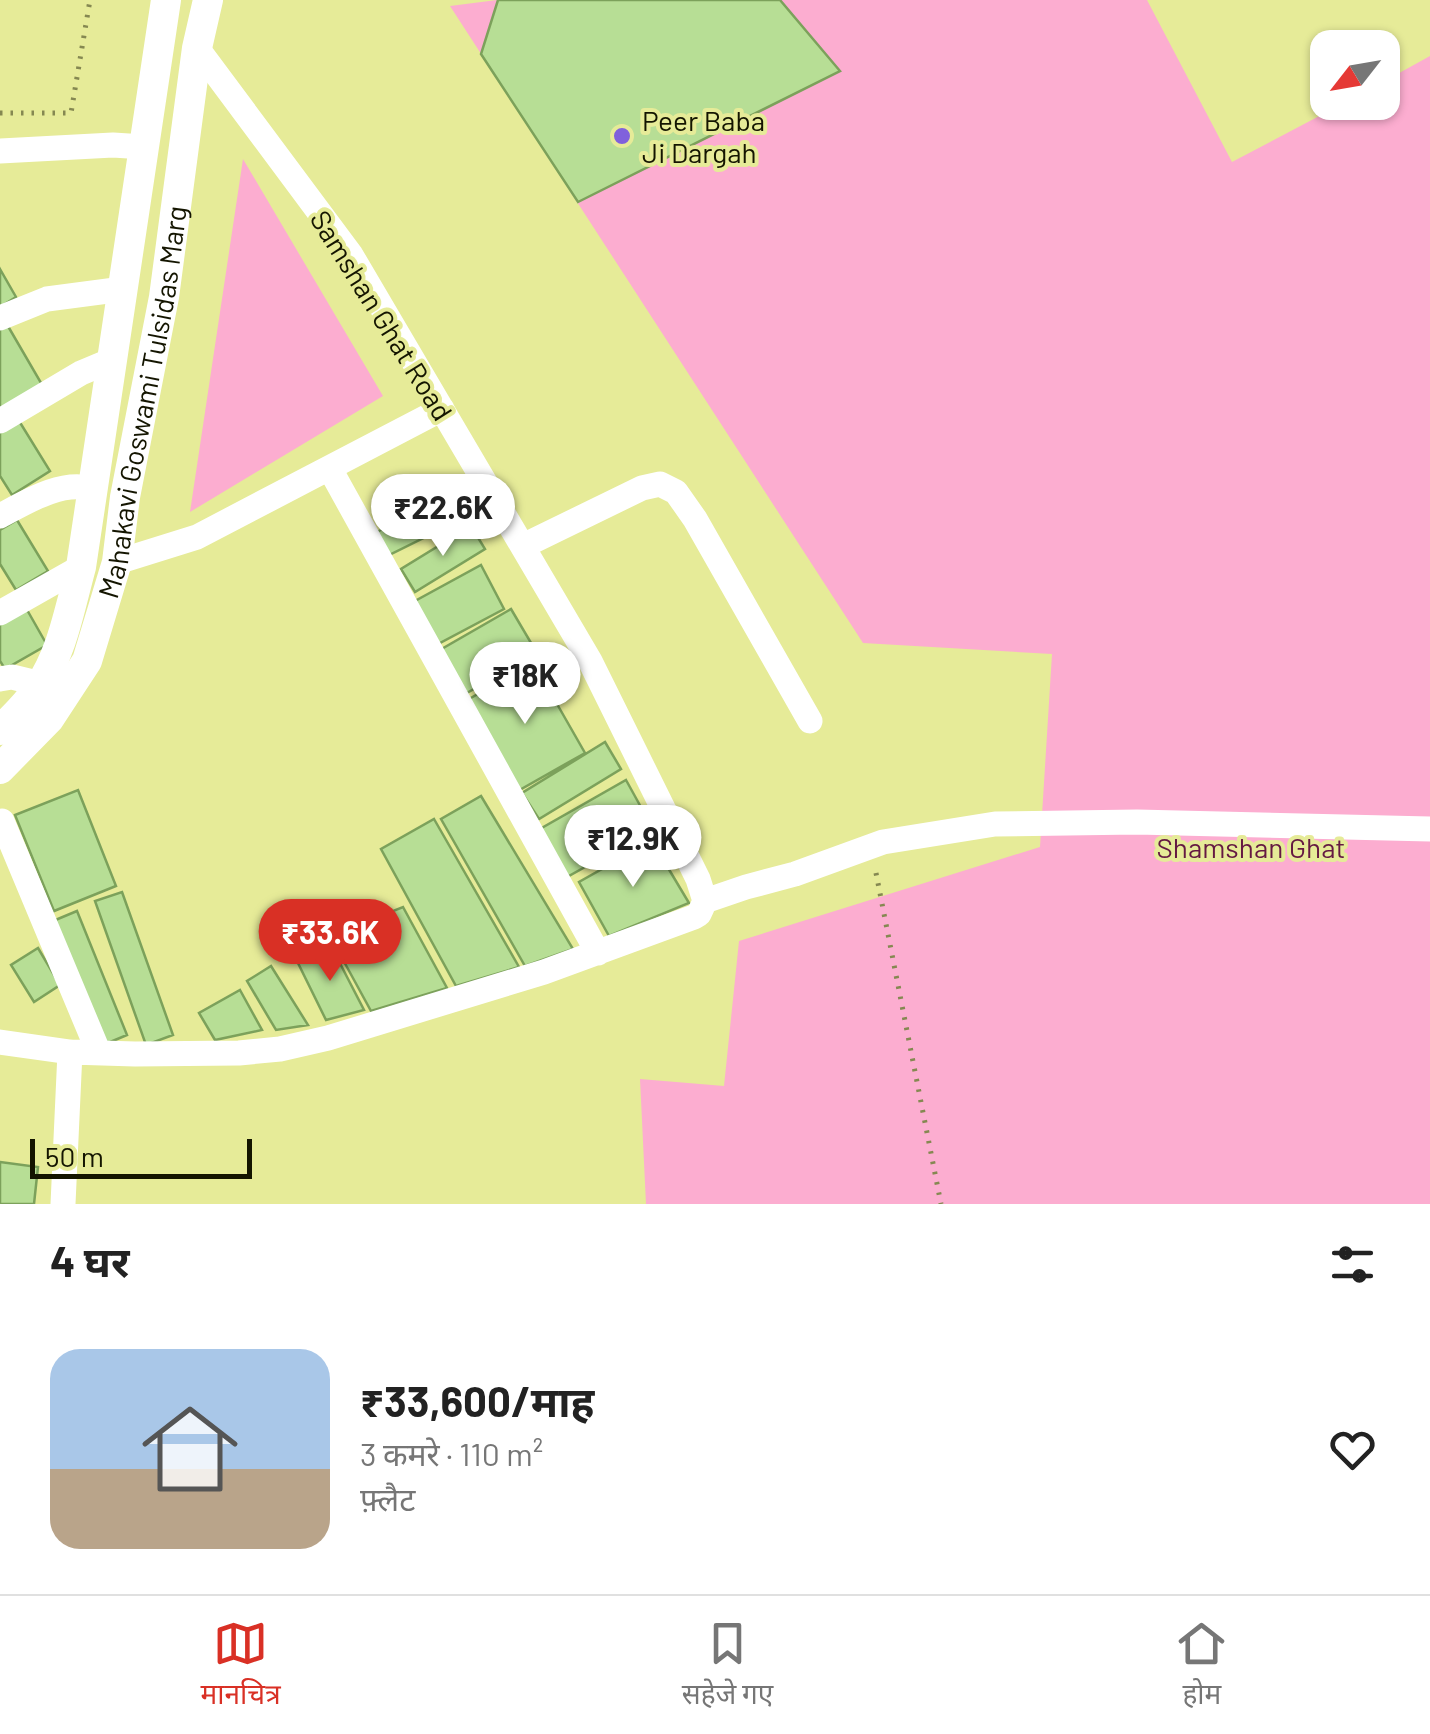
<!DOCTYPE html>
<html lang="hi">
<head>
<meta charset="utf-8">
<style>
  body { margin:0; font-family:Barlow,"Noto Sans Devanagari",sans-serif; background:#f6f6f6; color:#222; height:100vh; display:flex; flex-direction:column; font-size:38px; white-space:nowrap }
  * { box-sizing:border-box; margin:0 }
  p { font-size:32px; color:#767676 }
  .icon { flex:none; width:55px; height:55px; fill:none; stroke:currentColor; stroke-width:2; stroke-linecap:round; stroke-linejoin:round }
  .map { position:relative; height:1204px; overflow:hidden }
  .drawer { display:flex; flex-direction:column; background:#fff; flex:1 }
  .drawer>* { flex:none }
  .needle { width:65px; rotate:239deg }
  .fabs { position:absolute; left:1310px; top:30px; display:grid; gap:20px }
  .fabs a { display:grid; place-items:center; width:90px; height:90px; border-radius:20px; background:#fff; box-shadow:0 2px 8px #0004; font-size:50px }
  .scale { position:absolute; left:30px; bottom:25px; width:222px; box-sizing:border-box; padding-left:10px; border:5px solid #141500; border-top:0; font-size:28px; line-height:35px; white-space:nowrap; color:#141500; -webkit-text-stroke:8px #e6eb98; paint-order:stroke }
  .price { position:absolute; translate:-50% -85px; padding:0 22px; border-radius:35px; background:#fff; color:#222; font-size:32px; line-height:65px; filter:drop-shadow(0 2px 5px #0008) }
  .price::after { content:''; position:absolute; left:50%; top:60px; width:30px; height:22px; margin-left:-15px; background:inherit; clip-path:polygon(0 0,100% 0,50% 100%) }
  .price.selected { background:#d93025; color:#fff }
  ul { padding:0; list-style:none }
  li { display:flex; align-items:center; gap:30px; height:250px; padding:0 50px }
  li+li { border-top:2px solid #e0e0e0 }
  li span { display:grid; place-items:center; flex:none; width:280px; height:200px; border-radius:30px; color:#555 }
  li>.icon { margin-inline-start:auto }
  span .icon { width:120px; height:120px; fill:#fffc; stroke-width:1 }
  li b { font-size:42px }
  h2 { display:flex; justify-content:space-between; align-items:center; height:120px; padding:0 50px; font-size:42px }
  .tabs { display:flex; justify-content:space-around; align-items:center; height:140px; border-top:2px solid #e0e0e0; background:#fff; font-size:28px; color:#767676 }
  .tabs a { display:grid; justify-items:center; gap:5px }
  .tabs .selected { color:#d93025 }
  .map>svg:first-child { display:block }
</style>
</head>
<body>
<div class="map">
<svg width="1430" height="1204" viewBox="0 0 1430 1204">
  <rect width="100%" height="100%" fill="#e6eb98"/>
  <path fill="#fcadd0" d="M497,0H1147L1232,162L1344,103L1382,102L1383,82L1430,56V1204H646L640,1079L724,1086L739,941L1040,847L1052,654L863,643L450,6Z
    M243,159L383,396L190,512Z"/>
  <path fill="#b7de95" stroke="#7ca15b" stroke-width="2.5" d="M498,0H780L840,71L578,202L481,54Z
    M0,269L16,297L0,307Z
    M5,321L44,388L0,413V324Z
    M16,416L50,471L12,495L0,476V426Z
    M456,492L468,516L389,555L377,532Z
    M17,520L48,571L16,590L0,564V530Z
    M471,526L485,549L415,592L401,569Z
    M481,565L504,609L438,644L415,601Z
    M26,608L47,645L5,669L0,661V622Z
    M511,609L537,653L458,698L433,654Z
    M533,662L585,753L516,792L464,702Z
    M605,742L621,769L539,819L522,793Z
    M626,780L653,829L567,877L540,829Z
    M78,790L116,886L54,911L15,815Z
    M481,796L573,949L525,966L441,819Z
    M434,819L519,967L456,986L381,849Z
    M652,841L689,903L609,936L579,882Z
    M122,892L173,1035L146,1045L95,901Z
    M403,907L447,988L371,1011L330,936Z
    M77,911L127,1035L103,1045L53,921Z
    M330,944L364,1010L326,1020L297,961Z
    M38,948L60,985L34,1002L11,965Z
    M271,966L308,1025L276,1030L247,981Z
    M240,990L262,1030L215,1040L199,1013Z
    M0,1162L38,1167L34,1204H0Z"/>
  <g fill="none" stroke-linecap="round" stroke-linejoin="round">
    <path stroke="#858851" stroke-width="5" stroke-dasharray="2.5 8" stroke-linecap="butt" d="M0,113H71L90,0
      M876,873L941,1204"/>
    <path stroke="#fff" stroke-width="25" d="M0,151L113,145L144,147
      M0,318L47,299L123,289
      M0,421L81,373L112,360
      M330,469L598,953
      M0,516C28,501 61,480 93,489
      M523,546L642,488L660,484L676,492L695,519L810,721
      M117,562L197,537L442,409
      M0,613L81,567
      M0,679L12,677L41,684
      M2,821L99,1053
      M705,901L746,887L795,874L883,842L995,824L1137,822L1430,829
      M0,1042L70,1052L135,1054L239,1053L280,1049L328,1038L544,972L694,917L699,914L705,901L698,879L590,661L351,255L197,48
      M63,1204L70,1052"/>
    <g stroke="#fff" stroke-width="30">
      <path d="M0,730C14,717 27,704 38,688C62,654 70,607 81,567L166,0"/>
      <path id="s1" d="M0,769L49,719L87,661L117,562L125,497L164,297L197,48L208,0"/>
    </g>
  </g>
  <circle fill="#8061dc" stroke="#e6eb98" stroke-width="4" cx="622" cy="136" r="10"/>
  <g text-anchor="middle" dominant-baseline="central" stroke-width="8" stroke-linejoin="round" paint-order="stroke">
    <g font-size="28" fill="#141500" stroke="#e6eb98" text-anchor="start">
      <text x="642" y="120">Peer Baba<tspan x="642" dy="32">Ji Dargah</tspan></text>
    </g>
    <g font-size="28" fill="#141500" stroke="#e6eb98">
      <text transform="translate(382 315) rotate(58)">Samshan Ghat Road</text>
      <text stroke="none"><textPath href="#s1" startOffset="405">Mahakavi Goswami Tulsidas Marg</textPath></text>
    </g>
    <g font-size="28" fill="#641942" stroke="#e6eb98">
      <text x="1251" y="847">Shamshan Ghat</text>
    </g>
  </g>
</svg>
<div class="fabs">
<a><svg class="needle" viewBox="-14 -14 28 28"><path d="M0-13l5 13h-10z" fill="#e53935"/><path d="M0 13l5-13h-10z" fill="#767676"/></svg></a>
</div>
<div class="scale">50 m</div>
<b class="price" style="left:443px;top:559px">₹22.6K</b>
<b class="price" style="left:525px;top:727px">₹18K</b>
<b class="price" style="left:633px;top:890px">₹12.9K</b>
<b class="price selected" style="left:330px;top:984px">₹33.6K</b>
</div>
<section class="drawer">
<h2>4 घर<svg class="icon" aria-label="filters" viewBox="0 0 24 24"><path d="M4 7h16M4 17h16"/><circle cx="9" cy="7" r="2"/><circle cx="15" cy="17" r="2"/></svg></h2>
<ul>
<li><span style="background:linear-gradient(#a9c7e8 60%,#b9a48a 0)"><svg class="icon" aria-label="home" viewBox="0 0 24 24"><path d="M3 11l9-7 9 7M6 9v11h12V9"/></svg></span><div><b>₹33,600/माह</b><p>3 कमरे · 110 m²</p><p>फ़्लैट</p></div><svg class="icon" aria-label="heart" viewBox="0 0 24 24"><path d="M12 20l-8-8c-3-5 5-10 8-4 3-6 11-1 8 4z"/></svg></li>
</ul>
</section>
<nav class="tabs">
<a class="selected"><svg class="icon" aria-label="map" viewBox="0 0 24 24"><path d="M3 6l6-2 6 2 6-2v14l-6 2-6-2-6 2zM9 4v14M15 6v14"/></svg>मानचित्र</a>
<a><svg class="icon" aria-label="saved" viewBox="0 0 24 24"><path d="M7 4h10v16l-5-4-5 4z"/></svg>सहेजे गए</a>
<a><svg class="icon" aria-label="home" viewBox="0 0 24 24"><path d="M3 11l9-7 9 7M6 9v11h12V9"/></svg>होम</a>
</nav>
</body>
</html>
